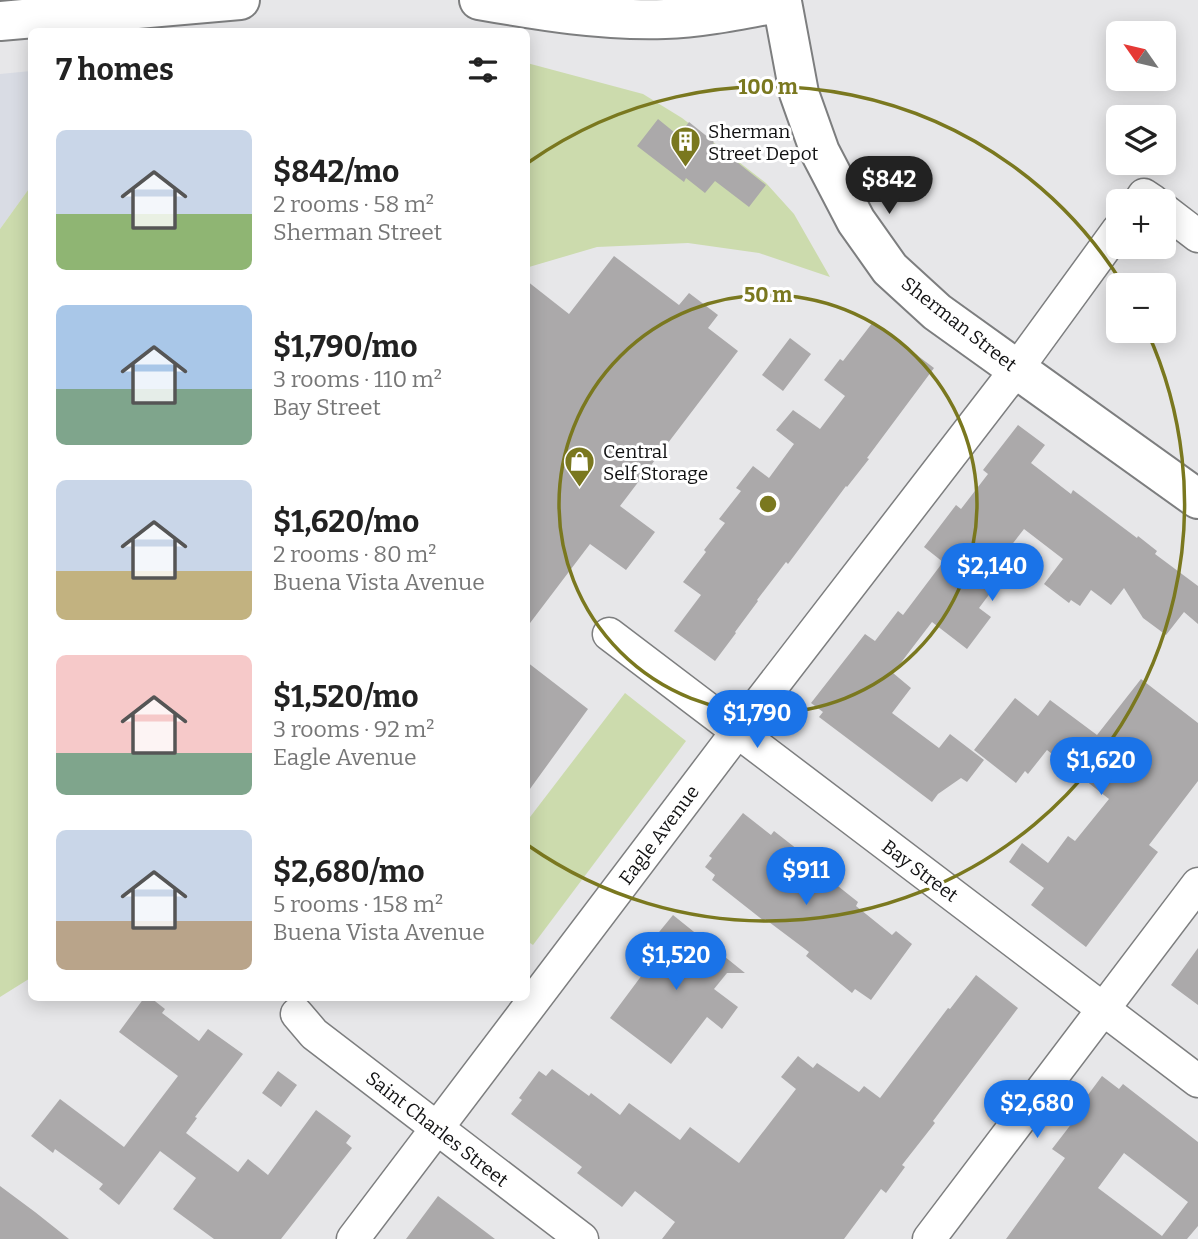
<!DOCTYPE html>
<html lang="en">
<head>
<meta charset="utf-8">
<style>
  body { margin:0; font-family:Bitter,serif; background:#f6f6f6; color:#222; height:100vh; display:flex; flex-direction:column; font-size:26px; white-space:nowrap }
  * { box-sizing:border-box; margin:0 }
  p { font-size:23px; color:#767676 }
  .icon { flex:none; width:38px; height:38px; fill:none; stroke:currentColor; stroke-width:2; stroke-linecap:round; stroke-linejoin:round }
  .map { position:relative; flex:1; overflow:hidden }
  .drawer { position:absolute; left:28px; top:28px; width:502px; height:973px; display:flex; flex-direction:column; background:#fff; border-radius:10px; box-shadow:0 4px 18px #0003 }
  .drawer>* { flex:none }
  .needle { width:46px; rotate:304deg }
  .buttons { position:absolute; left:1106px; top:21px; display:grid; gap:14px }
  .buttons a { display:grid; place-items:center; width:70px; height:70px; border-radius:10px; background:#fff; box-shadow:0 4px 18px #0003; font-size:35px }
  .price { position:absolute; translate:-50% -60px; padding:0 16px; border-radius:24px; background:#1a73e8; color:#fff; font-size:23px; line-height:46px; filter:drop-shadow(0 2px 4px #0008) }
  .price::after { content:''; position:absolute; left:50%; top:42px; width:21px; height:16px; margin-left:-10px; background:inherit; clip-path:polygon(0 0,100% 0,50% 100%) }
  .price.active { background:#222; color:#fff }
  ul { padding:0; list-style:none }
  li { display:flex; align-items:center; gap:21px; height:175px; padding:0 28px }
  li span { display:grid; place-items:center; flex:none; width:196px; height:140px; border-radius:10px; color:#555 }
  li>.icon { margin-inline-start:auto }
  span .icon { width:84px; height:84px; fill:#fffc; stroke-width:1 }
  li b { font-size:30px }
  h2 { display:flex; justify-content:space-between; align-items:center; height:84px; padding:0 28px; font-size:30px }
  .map>svg:first-child { display:block }
</style>
</head>
<body>
<div class="map">
<svg width="1198" height="1239" viewBox="0 0 1198 1239">
  <rect width="100%" height="100%" fill="#e7e7e9"/>
  <path fill="#d9dce4" d="M31,71V186L0,229V74Z"/>
  <path fill="#ccdbad" d="M527,63L643,94L682,118L766,183L794,214L830,277L759,253L688,243L597,247L529,267L527,266Z
    M31,186L32,977L0,997V229Z
    M625,693L686,741L533,945L527,941V821Z"/>
  <path fill="#aba9aa" fill-rule="evenodd" d="M658,119L674,132L675,130L680,134L689,122L714,142L713,143L766,185L749,207L715,181L705,193L686,178L684,182L637,146Z
    M614,256L679,305L689,293L718,315L708,328L738,351L620,506L655,532L626,570L590,544L527,627V281L569,314Z
    M873,322L934,368L867,458L869,459L847,487L846,486L788,564L786,562L757,600L758,601L735,632L736,633L715,661L674,631L701,595L683,582L706,552L704,550L725,523L719,519L741,491L736,488L753,466L769,478L794,444L776,430L793,410L820,429L845,396L824,380L840,359L843,361Z
    M790,338L811,354L783,391L762,375Z
    M1018,425L1045,445L1031,463L1071,494L1073,490L1137,538L1138,536L1157,551L1155,554L1198,586V624L1184,612L1166,635L1143,618L1124,588L1111,605L1091,590L1080,606L1071,600L1069,603L1044,584L1063,559L1024,529L993,569L1003,576L979,608L991,617L967,649L932,622L893,673L911,688L892,713L939,748L950,734L984,760L967,782L961,778L938,794L932,802L819,717L823,712L811,703L865,634L875,641L898,611L903,615L943,562L924,547L956,505L961,509L988,474L983,470Z
    M527,662L588,709L527,793Z
    M1141,679L1198,723V781L1149,845L1158,852L1086,947L1031,905L1044,888L1009,862L1022,843L1048,863L1068,836L1075,841L1109,799L1047,750L1028,774L1025,771L1016,783L974,750L1015,698L1038,716L1050,700L1097,735Z
    M743,813L771,835L774,831L802,853L800,856L858,902L856,906L892,935L896,931L912,944L871,1000L855,989L852,993L806,956L809,952L765,919L764,921L712,880L715,875L705,867L712,858L709,856Z
    M673,915L745,973H727L714,989L738,1007L722,1029L707,1017L671,1064L610,1018L645,971L639,967L660,940L655,937Z
    M1198,948V1005L1171,985Z
    M976,975L1018,1008L933,1121L935,1123L902,1165L905,1167L886,1193L881,1189L844,1239H662L675,1222L635,1191L622,1207L577,1173L582,1167L511,1114L522,1100L519,1098L539,1071L546,1076L552,1069L589,1096L591,1093L620,1115L629,1103L680,1140L690,1127L739,1163L796,1089L781,1077L798,1056L813,1068L817,1063L859,1092L864,1086L880,1098L948,1008L950,1009Z
    M144,998H151L165,1009L162,1013L199,1041L208,1029L243,1054L195,1117L197,1118L186,1133L238,1172L248,1159L268,1175L316,1110L351,1136L346,1143L352,1148L281,1239H214L173,1209L196,1178L160,1151L119,1205L99,1189L103,1184L55,1149L53,1153L31,1136L60,1099L124,1147L178,1076L119,1032Z
    M278,1071L297,1085L281,1107L262,1093Z
    M1102,1076L1119,1089L1123,1084L1198,1142V1226L1187,1239H1006L1065,1158L1052,1149L1079,1114L1076,1111ZM1124,1153L1188,1202L1162,1236L1098,1188Z
    M0,1186L35,1212L69,1239H0Z
    M438,1196L495,1239H406Z"/>
  <g fill="none" stroke-linecap="round" stroke-linejoin="round">
    <defs>
      <path id="minor" d="M1140,201L1144,195L1153,201
        M1164,210L1198,236
        M609,634L1198,1081
        M297,1014L314,1034L582,1239
        M353,1239L737,732L1016,370L1118,230
        M929,1239L1198,884"/>
      <path id="tertiary" d="M479,0C541,11 602,21 665,19C703,18 744,9 782,2L799,93L820,152L856,221L890,269L937,312L1198,499
        M0,21L240,0"/>
    </defs>
    <use href="#minor" stroke="#7d7e7f" stroke-width="35"/>
    <use href="#tertiary" stroke="#7d7e7f" stroke-width="42"/>
    <use href="#minor" stroke="#fff" stroke-width="32"/>
    <use href="#tertiary" stroke="#fff" stroke-width="38"/>
  </g>
  <g fill="none" stroke="#7a781f" stroke-width="3.5">
    <circle cx="768" cy="504" r="209"/>
    <path d="M529 162A417 417 0 0 1 1122 283M1147 331A417 417 0 0 1 529 846"/>
  </g>
  <defs>
    <symbol id="building-pin" viewBox="-11 -11 22 30"><path d="M0 17L-7.5 6A9.5 9.5 0 1 1 7.5 6Z" fill="#7a781f" stroke="#fff"/><path d="M-4-6H4V6H1V3H-1V6H-4ZM-2.5-4.3h1.7v1.8h-1.7ZM.8-4.3h1.7v1.8H.8ZM-2.5-1h1.7V.8h-1.7ZM.8-1h1.7V.8H.8Z" fill="#fff"/></symbol>
    <symbol id="shop-pin" viewBox="-11 -11 22 30"><path d="M0 17L-7.5 6A9.5 9.5 0 1 1 7.5 6Z" fill="#7a781f" stroke="#fff"/><path d="M-5-2.5h2.3a2.7 3.5 0 0 1 5.4 0H5L5.5 6h-11ZM-1.5-2.5h3a1.5 2.3 0 0 0-3 0Z" fill="#fff"/></symbol>
  </defs>
  <g fill-rule="evenodd">
    <use href="#building-pin" x="668" y="124" width="35" height="47"/>
    <use href="#shop-pin" x="562" y="444" width="35" height="47"/>
  </g>
  <g text-anchor="middle" dominant-baseline="central" stroke-width="6" stroke-linejoin="round" paint-order="stroke">
    <g font-size="19" fill="#111112" stroke="#fff" text-anchor="start">
      <text x="708" y="131">Sherman<tspan x="708" dy="22">Street Depot</tspan></text>
      <text x="603" y="451">Central<tspan x="603" dy="22">Self Storage</tspan></text>
    </g>
    <g font-size="19" fill="#111112" stroke="#fff">
      <text transform="translate(959 324) rotate(38)">Sherman Street</text>
      <text transform="translate(659 835) rotate(-53)">Eagle Avenue</text>
      <text transform="translate(920 871) rotate(37)">Bay Street</text>
      <text transform="translate(437 1129) rotate(38)">Saint Charles Street</text>
    </g>
  </g>
  <circle cx="768" cy="504" r="10" fill="#7a781f" stroke="#fff" stroke-width="3.5"/>
  <g font-size="21" text-anchor="middle" font-weight="bold" fill="#7a781f" stroke="#fff" stroke-width="6" stroke-linejoin="round" paint-order="stroke">
    <text x="768" y="94">100 m</text>
    <text x="768" y="302">50 m</text>
  </g>
</svg>
<div class="buttons">
<a><svg class="needle" viewBox="-14 -14 28 28"><path d="M0-13l5 13h-10z" fill="#e53935"/><path d="M0 13l5-13h-10z" fill="#767676"/></svg></a>
<a><svg class="icon" aria-label="layers" viewBox="0 0 24 24"><path d="M12 4l9 5-9 5-9-5zM3 14l9 5 9-5"/></svg></a>
<a>+</a>
<a>−</a>
</div>
<b class="price active" style="left:889px;top:216px">$842</b>
<b class="price" style="left:992px;top:603px">$2,140</b>
<b class="price" style="left:757px;top:750px">$1,790</b>
<b class="price" style="left:1101px;top:797px">$1,620</b>
<b class="price" style="left:806px;top:907px">$911</b>
<b class="price" style="left:676px;top:992px">$1,520</b>
<b class="price" style="left:1037px;top:1140px">$2,680</b>
<section class="drawer">
<h2>7 homes<svg class="icon" aria-label="filters" viewBox="0 0 24 24"><path d="M4 7h16M4 17h16"/><circle cx="9" cy="7" r="2"/><circle cx="15" cy="17" r="2"/></svg></h2>
<ul>
<li><span style="background:linear-gradient(#c9d6e8 60%,#8fb573 0)"><svg class="icon" aria-label="home" viewBox="0 0 24 24"><path d="M3 11l9-7 9 7M6 9v11h12V9"/></svg></span><div><b>$842/mo</b><p>2 rooms · 58 m²</p><p>Sherman Street</p></div></li>
<li><span style="background:linear-gradient(#a9c7e8 60%,#7fa58c 0)"><svg class="icon" aria-label="home" viewBox="0 0 24 24"><path d="M3 11l9-7 9 7M6 9v11h12V9"/></svg></span><div><b>$1,790/mo</b><p>3 rooms · 110 m²</p><p>Bay Street</p></div></li>
<li><span style="background:linear-gradient(#c9d6e8 65%,#c2b280 0)"><svg class="icon" aria-label="home" viewBox="0 0 24 24"><path d="M3 11l9-7 9 7M6 9v11h12V9"/></svg></span><div><b>$1,620/mo</b><p>2 rooms · 80 m²</p><p>Buena Vista Avenue</p></div></li>
<li><span style="background:linear-gradient(#f6c9c9 70%,#7fa58c 0)"><svg class="icon" aria-label="home" viewBox="0 0 24 24"><path d="M3 11l9-7 9 7M6 9v11h12V9"/></svg></span><div><b>$1,520/mo</b><p>3 rooms · 92 m²</p><p>Eagle Avenue</p></div></li>
<li><span style="background:linear-gradient(#c9d6e8 65%,#b9a48a 0)"><svg class="icon" aria-label="home" viewBox="0 0 24 24"><path d="M3 11l9-7 9 7M6 9v11h12V9"/></svg></span><div><b>$2,680/mo</b><p>5 rooms · 158 m²</p><p>Buena Vista Avenue</p></div></li>
</ul>
</section>
</div>
</body>
</html>
